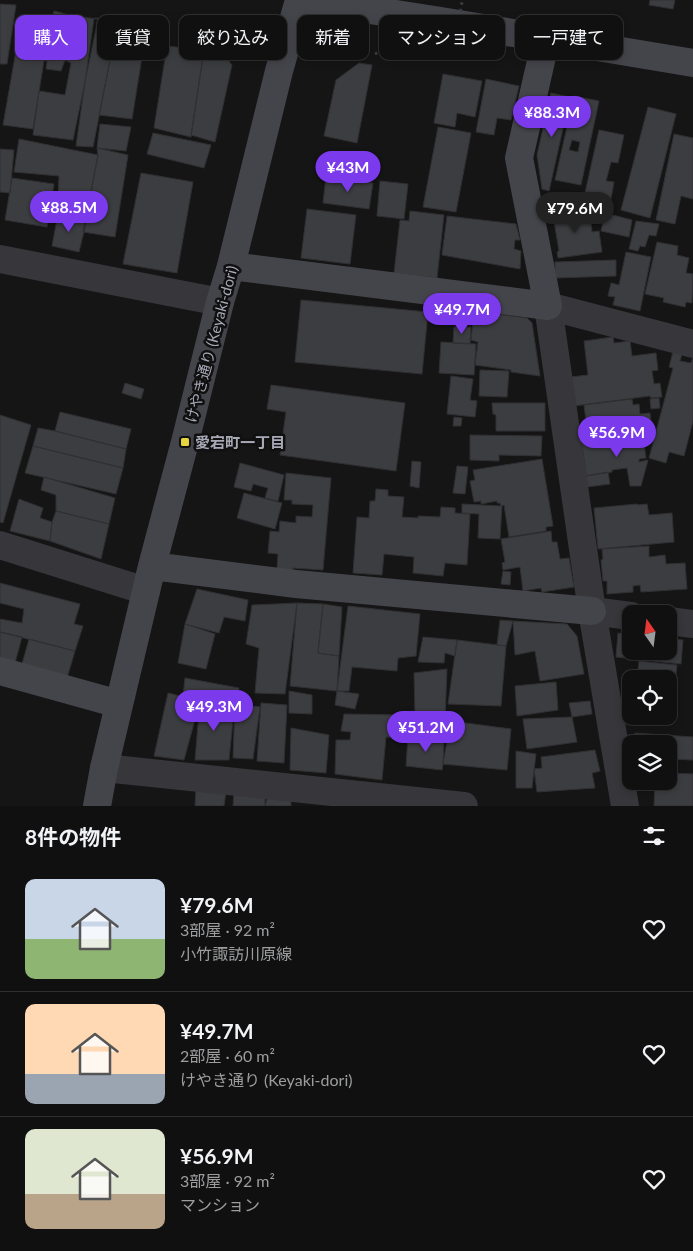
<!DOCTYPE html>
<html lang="ja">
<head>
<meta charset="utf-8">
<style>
  body { margin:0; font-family:Lato,"Noto Sans JP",sans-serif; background:#191919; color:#f1f3f6; height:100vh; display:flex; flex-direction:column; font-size:19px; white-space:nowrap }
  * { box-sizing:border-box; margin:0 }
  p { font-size:16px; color:#9c9d9f }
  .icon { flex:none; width:28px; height:28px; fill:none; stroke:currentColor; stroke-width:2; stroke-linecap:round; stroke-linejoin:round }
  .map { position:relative; height:806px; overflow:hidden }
  .drawer { display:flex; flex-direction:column; background:#101010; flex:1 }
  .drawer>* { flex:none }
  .banner { position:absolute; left:15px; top:15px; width:664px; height:45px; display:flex; gap:10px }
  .needle { width:32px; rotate:346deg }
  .controls { position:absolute; left:622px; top:605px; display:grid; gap:10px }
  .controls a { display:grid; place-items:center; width:55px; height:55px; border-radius:10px; background:#101010; box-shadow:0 2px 8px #0003,0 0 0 1px #303030; font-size:25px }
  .price { position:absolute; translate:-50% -42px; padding:0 11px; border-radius:18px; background:#7c3aed; color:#fff; font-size:16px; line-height:32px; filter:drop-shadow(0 1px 2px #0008) }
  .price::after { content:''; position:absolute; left:50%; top:30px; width:15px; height:11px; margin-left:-8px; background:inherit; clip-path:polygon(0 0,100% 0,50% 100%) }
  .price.on { background:#222; color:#fff }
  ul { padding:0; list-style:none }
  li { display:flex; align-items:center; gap:15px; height:125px; padding:0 25px }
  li+li { border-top:1px solid #303030 }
  li span { display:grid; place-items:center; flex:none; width:140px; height:100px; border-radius:10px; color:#555 }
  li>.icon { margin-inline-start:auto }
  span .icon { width:60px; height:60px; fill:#fffc; stroke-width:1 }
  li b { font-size:21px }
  h2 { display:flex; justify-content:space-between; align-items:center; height:60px; padding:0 25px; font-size:21px }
  .chip { padding:0 18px; border-radius:10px; background:#101010; box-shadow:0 2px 8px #0003,0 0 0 1px #303030; font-size:18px; line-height:45px }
  .chip.on { background:#7c3aed; color:#fff }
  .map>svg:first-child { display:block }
</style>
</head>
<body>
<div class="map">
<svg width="693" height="806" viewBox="0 0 693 806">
  <rect width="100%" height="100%" fill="#151516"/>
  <path fill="#3c3d40" stroke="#302f32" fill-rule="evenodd" d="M650,0H675L673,9L649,5Z
    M0,4L16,5L7,64H0Z
    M54,11L73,16L65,60L61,71L46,69Z
    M73,16L98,19L73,140L33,135L39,91L65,95L71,63L65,60Z
    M94,18L118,20L93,147L76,146Z
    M118,20L147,26L132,119L99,115Z
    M204,42H214L232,65L215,142L191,135L204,50Z
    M17,45L46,48L33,129L3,125Z
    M167,46L204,50L191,137L154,128Z
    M359,63L372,65L357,143L324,136L336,80Z
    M443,74L482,81L475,117L457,113L455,127L434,123Z
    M486,79L519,86L511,120L497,118L494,135L476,132Z
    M551,93L570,97L549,191L542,189L537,155Z
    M574,96L599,101L581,185L555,180ZM572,140L580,142L578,152L569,150Z
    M648,107L676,114L650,218L621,210Z
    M100,124L131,127L126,151L97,148Z
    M438,127L471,133L456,212L423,207Z
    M599,130L624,135L618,163L611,162L606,181L614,182L611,199L585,193Z
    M153,133L211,145L204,168L147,154Z
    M674,134L693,138V199L681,196L675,224L656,220Z
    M19,139L98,155L89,204L58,200L59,176L14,172Z
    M97,148L128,155L115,237L83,232L98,155Z
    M0,149L14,150L10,193L0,192Z
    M141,173L193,182L177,273L123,264Z
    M326,177L373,183L369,209L323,203Z
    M12,178L54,184L47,227L5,220Z
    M380,181L408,184L404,219L377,216Z
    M307,209L356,215L350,264L301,258Z
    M569,209L570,218L590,215L592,232L599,231L602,252L558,258L557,252L559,251L554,221L548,222L547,212Z
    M410,211L444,215L437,278L394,273L400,220L409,221Z
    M605,213L632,220L629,237L601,231Z
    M58,214L87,219L79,252L52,246Z
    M447,216L516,224L520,240H515L514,249L521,251L520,269L442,255Z
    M636,221L659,224L656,236L649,235L645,247L640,246L638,251L629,249Z
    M657,242L678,246L677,255L689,258L686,273L693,274L692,303L686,302L685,307L663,302L664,298L645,294Z
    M626,252L651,257L640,311L613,305L615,297L608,296L611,283L619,285Z
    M616,260V276L555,278V262Z
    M301,300L428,312L422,374L295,362Z
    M474,311L527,318L532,323L540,376L511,372V370L475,365L478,342L471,340Z
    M454,327H471L470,344L453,343Z
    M613,337L614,343L630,341L632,356L656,353L658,370L652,371L654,384L660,383L662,397L651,398L650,396L574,406L570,377L588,375L584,341Z
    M441,342L476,344L474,375L439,373Z
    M673,352L682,354L680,361L691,363L693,357V421L684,456L669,452L666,463L649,458L673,368L669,367Z
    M480,370L509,371L507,397L479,396Z
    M451,376L473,379L470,400L477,401L475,417L447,414Z
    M125,383L144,389L141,399L122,393Z
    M271,385L405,403L396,471L280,455L286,412L267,409Z
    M659,398L660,408L651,409L650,399Z
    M632,399L633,405L639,404L640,414L650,413L652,435L582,443L581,429H587L584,405Z
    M492,403H545V431H496V415L493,414Z
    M60,412L131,429L126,449L55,431Z
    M0,415L31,425L3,523L0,522Z
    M454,417L462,418L461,426H453Z
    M38,428L55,431L126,449L123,468L33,446Z
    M470,435L542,436L541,456L499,455V461L470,460Z
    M643,436L646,458L639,459V462L648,460L641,486H630L627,468L612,470V472L586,476L582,444Z
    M33,446L123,468L116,494L25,473Z
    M542,459L553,526L546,527V531L509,537L504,505L501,506L500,503H497V501L481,504V501L474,502L470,481L475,480L473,470Z
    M412,461L421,462L419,488L410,486Z
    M240,463L284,475L278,501L265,498L268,488L253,484L251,491L234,487Z
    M457,466L468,467L465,494L453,493Z
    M608,472L610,484L587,487L585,476Z
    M286,473L331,478L323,570L293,568V570L277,569L278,554L268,553L270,531L279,532L280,521L296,523V516L312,517L313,505L292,504V500H284Z
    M44,477L115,498L109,524L56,511V495L41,490Z
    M376,489L388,490V496L404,497L402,517L418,518V516L440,517L441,507L455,508V513L470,514L467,565L445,563L443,576L413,573L414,557L384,554L382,575L353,573L357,517L369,518L370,501H375Z
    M244,493L282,503L275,529L237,518Z
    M19,499L43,508L40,518L52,522L50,541L10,531Z
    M462,504L502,506L500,539L478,538L479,514L462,513Z
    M637,504L638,505L647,504L649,515L672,513L674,542L598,549L594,508Z
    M56,511L109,524L101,559L50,541L52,522Z
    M551,531L552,542H557L560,559L569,558L574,587L542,592L541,588L523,591L520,567L503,570L502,563L505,562L501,539Z
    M649,546V557L665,555L666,564L685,563L687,589L641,592L640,585L633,586V592L607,594V581H603L601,560L603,559L602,549Z
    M503,571L511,572L510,585L501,584Z
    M0,583L80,604L74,624L83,626L75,651L0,632V619L22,623L24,609L0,603Z
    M197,589L248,600L245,621L224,617L219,633L185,624Z
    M297,603L285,694L255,693L259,648L246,644L252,605Z
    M297,603L323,604L318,653L339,656L337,691L290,686Z
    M323,604L342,607L339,656L318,653Z
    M348,606L420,614L416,656L398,658L397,671L352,667L349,691H337Z
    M500,620L513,621L506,646L497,645Z
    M513,621L567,624L577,636L584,674L540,681L535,651L515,655Z
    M185,624L215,634L206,669L178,663Z
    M0,632L22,637L15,663L0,659Z
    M618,633L631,635V651H669V639L683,640L681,664L616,657Z
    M423,637L457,640L455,656L445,653L444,663L418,662Z
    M29,639L75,651L67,678L22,664Z
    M457,640L506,646L501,706L448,704Z
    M639,661L677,665L675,683L669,682V679H637Z
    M447,669L445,721L415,717L414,673Z
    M185,678L239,688L235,704L183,696Z
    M556,682L558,710L517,716L515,686Z
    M289,691L312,695V714L289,713Z
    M337,691L359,694L355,709L335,705Z
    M168,693L200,701L184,760L154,756Z
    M200,701L234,709L229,760H195Z
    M590,701L592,714L572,717L569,703Z
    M261,703L287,705L284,763L257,761Z
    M235,704L260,707L253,759L233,758Z
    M344,714L401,715L397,738L386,737L382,780L335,774L336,740H350L351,732L341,731Z
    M572,717L577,742L527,749L523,719Z
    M451,721L511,729L507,770L443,764L444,741Z
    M291,728L329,735L326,773L290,770Z
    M635,733L693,737V760L669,759V760V744H634Z
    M408,736L447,741L442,770L406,766Z
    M595,750L600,771L592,773L595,788L537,792L534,769L542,768L541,757Z
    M516,751L536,754L532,788H516Z
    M669,773L693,774V806H654L655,781H669Z
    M634,781H650L649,789L636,788Z
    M196,787L226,792L224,806H195Z
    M234,791L268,796L265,806H233Z
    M265,795H291V806H265Z"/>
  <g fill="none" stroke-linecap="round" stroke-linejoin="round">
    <path stroke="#3c3c42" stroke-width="3" stroke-dasharray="2.5 4" stroke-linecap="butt" d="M375,54L392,46L482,60"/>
    <path stroke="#36363b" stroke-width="28" d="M0,259L220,302
      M0,545L146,591
      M592,611L631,616
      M669,621L693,624
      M104,768L464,806
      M625,806L592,611L548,306L693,344"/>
    <path stroke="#44444b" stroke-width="28" d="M305,0L441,21L693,63
      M231,266L548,306L519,158L546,39
      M152,566L296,584L592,611
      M0,671L119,704
      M97,806L104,768L152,566L185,442L220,302L231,266L279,71L299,0"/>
    <path stroke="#3c3c42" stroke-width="3" stroke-dasharray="2.5 4" stroke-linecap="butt" d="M453,56L462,2L460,0"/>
  </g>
  <rect fill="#e6d53e" stroke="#101011" stroke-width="2" x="180" y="437" width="10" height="10" rx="2.5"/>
  <g text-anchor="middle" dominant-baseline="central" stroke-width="5" stroke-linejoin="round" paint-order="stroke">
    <g font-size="15" fill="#a8a9b6" stroke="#101011">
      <text transform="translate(211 344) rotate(-75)">けやき通り (Keyaki-dori)</text>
    </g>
    <g font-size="15" font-weight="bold" fill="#a8a9b6" stroke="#101011" text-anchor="start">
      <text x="195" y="442">愛宕町一丁目</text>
    </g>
  </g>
</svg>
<div class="controls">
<a><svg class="needle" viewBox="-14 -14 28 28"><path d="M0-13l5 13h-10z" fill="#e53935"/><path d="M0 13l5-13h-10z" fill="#9c9d9f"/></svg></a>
<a><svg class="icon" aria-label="locate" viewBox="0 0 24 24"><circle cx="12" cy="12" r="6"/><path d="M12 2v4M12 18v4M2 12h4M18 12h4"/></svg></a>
<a><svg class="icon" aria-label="layers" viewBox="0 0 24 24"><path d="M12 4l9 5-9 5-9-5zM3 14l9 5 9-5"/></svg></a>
</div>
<b class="price" style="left:552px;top:138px">¥88.3M</b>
<b class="price" style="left:348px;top:193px">¥43M</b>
<b class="price" style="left:69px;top:233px">¥88.5M</b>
<b class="price on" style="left:575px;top:234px">¥79.6M</b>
<b class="price" style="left:462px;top:335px">¥49.7M</b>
<b class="price" style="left:617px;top:458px">¥56.9M</b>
<b class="price" style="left:214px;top:732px">¥49.3M</b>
<b class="price" style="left:426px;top:753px">¥51.2M</b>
<div class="banner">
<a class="chip on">購入</a>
<a class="chip">賃貸</a>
<a class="chip">絞り込み</a>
<a class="chip">新着</a>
<a class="chip">マンション</a>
<a class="chip">一戸建て</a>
</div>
</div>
<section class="drawer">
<h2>8件の物件<svg class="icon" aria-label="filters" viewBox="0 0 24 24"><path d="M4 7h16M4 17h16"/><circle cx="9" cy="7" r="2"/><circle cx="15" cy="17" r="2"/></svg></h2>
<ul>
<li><span style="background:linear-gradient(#c9d6e8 60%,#8fb573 0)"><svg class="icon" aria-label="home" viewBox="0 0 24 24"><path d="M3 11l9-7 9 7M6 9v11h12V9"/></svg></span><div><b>¥79.6M</b><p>3部屋 · 92 m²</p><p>小竹諏訪川原線</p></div><svg class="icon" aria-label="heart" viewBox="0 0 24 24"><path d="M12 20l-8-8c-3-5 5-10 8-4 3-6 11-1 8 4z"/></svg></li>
<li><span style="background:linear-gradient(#ffd9b3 70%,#9aa5b1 0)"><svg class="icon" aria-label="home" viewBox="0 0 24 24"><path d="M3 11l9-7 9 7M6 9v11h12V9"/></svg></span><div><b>¥49.7M</b><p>2部屋 · 60 m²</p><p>けやき通り (Keyaki-dori)</p></div><svg class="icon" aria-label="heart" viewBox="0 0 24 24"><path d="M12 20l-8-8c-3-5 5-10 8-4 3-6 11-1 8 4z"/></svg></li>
<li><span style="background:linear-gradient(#dfe7d0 65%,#b9a48a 0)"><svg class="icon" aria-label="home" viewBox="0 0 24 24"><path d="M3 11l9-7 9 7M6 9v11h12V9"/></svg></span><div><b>¥56.9M</b><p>3部屋 · 92 m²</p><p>マンション</p></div><svg class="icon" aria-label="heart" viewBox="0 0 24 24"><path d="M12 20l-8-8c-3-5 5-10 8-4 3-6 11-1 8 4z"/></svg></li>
</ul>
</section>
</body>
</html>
